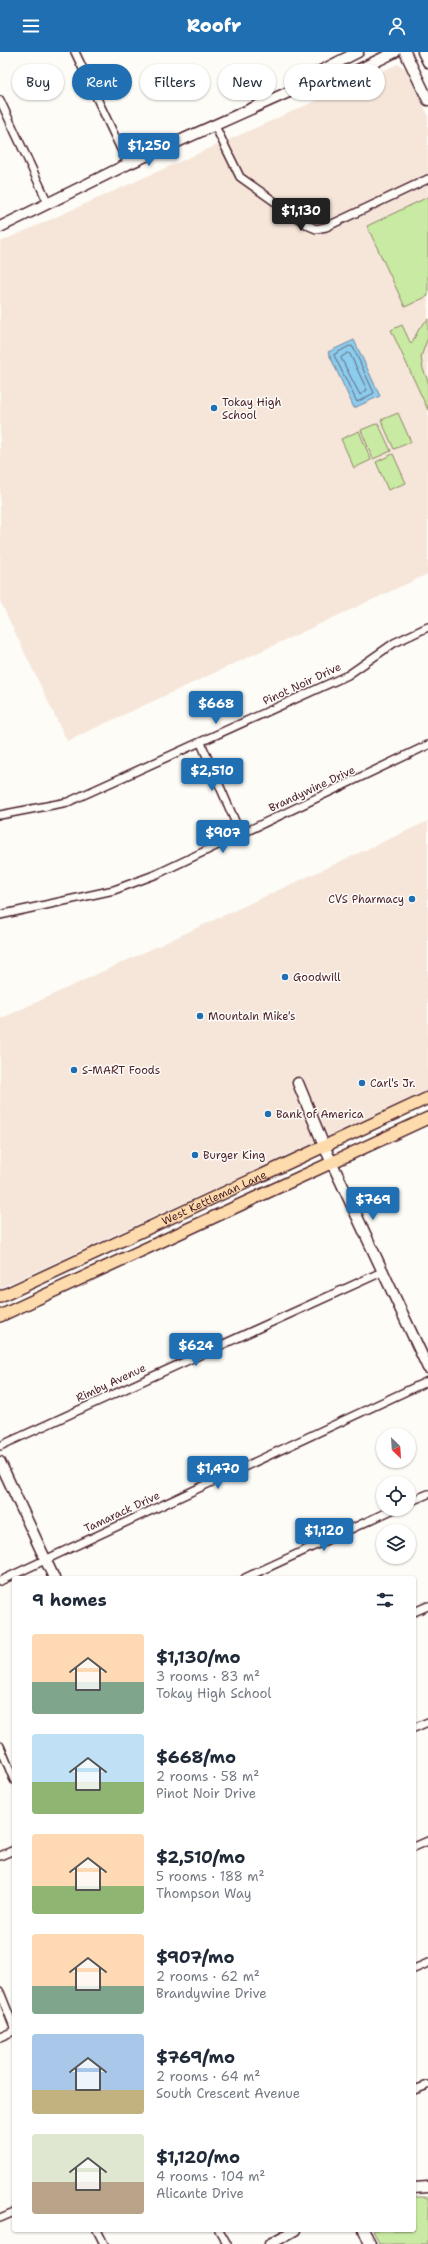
<!DOCTYPE html>
<html lang="en">
<head>
<meta charset="utf-8">
<style>
  body { margin:0; font-family:"Shantell Sans",sans-serif; background:#f6f6f7; color:#1f2937; height:100vh; display:flex; flex-direction:column; font-size:15px; white-space:nowrap }
  * { box-sizing:border-box; margin:0 }
  p { font-size:13px; color:#747a83 }
  .icon { flex:none; width:22px; height:22px; fill:none; stroke:currentColor; stroke-width:2; stroke-linecap:round; stroke-linejoin:round }
  .map { position:relative; flex:1; overflow:hidden }
  .details { position:absolute; left:12px; top:1524px; width:404px; height:656px; display:flex; flex-direction:column; background:#fff; border-radius:4px; box-shadow:0 1px 3px #0004 }
  .details>* { flex:none }
  .top-card { position:absolute; left:12px; top:12px; width:404px; height:36px; display:flex; gap:8px }
  .needle { width:26px; rotate:155deg }
  .controls { position:absolute; left:376px; top:1376px; display:grid; gap:8px }
  .controls a { display:grid; place-items:center; width:40px; height:40px; border-radius:50%; background:#fff; box-shadow:0 1px 3px #0004; font-size:20px }
  .price { position:absolute; translate:-50% -34px; padding:0 9px; border-radius:4px; background:#1f6fb2; color:#fff; font-size:13px; line-height:26px; filter:drop-shadow(0 1px 2px #0008) }
  .price::after { content:''; position:absolute; left:50%; top:24px; width:12px; height:9px; margin-left:-6px; background:inherit; clip-path:polygon(0 0,100% 0,50% 100%) }
  .price.active { background:#222; color:#fff }
  ul { padding:0; list-style:none }
  li { display:flex; align-items:center; gap:12px; height:100px; padding:0 20px }
  li span { display:grid; place-items:center; flex:none; width:112px; height:80px; border-radius:4px; color:#555 }
  li>.icon { margin-inline-start:auto }
  span .icon { width:48px; height:48px; fill:#fffc; stroke-width:1 }
  li b { font-size:17px }
  h2 { display:flex; justify-content:space-between; align-items:center; height:48px; padding:0 20px; font-size:17px }
  .pill { padding:0 14px; border-radius:18px; background:#fff; box-shadow:0 1px 3px #0004; font-size:14px; line-height:36px }
  .pill.active { background:#1f6fb2; color:#fff }
  header { display:flex; justify-content:space-between; align-items:center; height:52px; padding:0 20px; background:#1f6fb2; color:#fff; font-size:18px; font-weight:800 }
  .map>svg:first-child { display:block }
</style>
</head>
<body>
<header><svg class="icon" aria-label="menu" viewBox="0 0 24 24"><path d="M4 6h16M4 12h16M4 18h16"/></svg>Roofr<svg class="icon" aria-label="person" viewBox="0 0 24 24"><circle cx="12" cy="8" r="4"/><path d="M4 21q1-7 8-7t8 7"/></svg></header>
<div class="map">
<svg width="428" height="2192" viewBox="0 0 428 2192">
  <rect width="100%" height="100%" fill="#fdfcf7"/>
  <filter id="ink" filterUnits="userSpaceOnUse"><feTurbulence type="fractalNoise" baseFrequency=".025" numOctaves="2"/><feDisplacementMap in="SourceGraphic" scale="8" xChannelSelector="R" yChannelSelector="G"/><feConvolveMatrix kernelMatrix="1 2 1 2 8 2 1 2 1" color-interpolation-filters="sRGB"/></filter>
  <g filter="url(#ink)">
    <path fill="#f6e6da" d="M398,12L406,17L428,63V522L67,689L0,549V190Z
      M428,769V1038L0,1236V967Z"/>
    <path fill="#c9eaa2" stroke="#8a8466" d="M428,145V244L405,255L367,174Z
      M428,267V285L421,305L423,317L428,329V358L391,278L402,273L411,292L420,275Z
      M398,361L411,390L394,397L381,368Z
      M378,371L391,399L373,407L361,378Z
      M359,379L371,408L354,416L341,387Z
      M393,402L406,431L388,438L376,410Z
      M414,2145H428V2192H379L373,2178H414Z"/>
    <path fill="#8ccced" stroke="#72879f" d="M354,288L380,344L354,356L328,300Z"/>
    <g fill="none" stroke-linecap="round" stroke-linejoin="round">
      <path stroke="#646479" stroke-width="1" d="M350,294L353,295L374,341L357,350L334,303Z
        M348,301L350,302L367,338L360,343L341,306Z"/>
      <defs>
        <path id="street" d="M75,0L128,112
          M0,48L48,151
          M215,74L240,125L309,174L316,177L326,175L428,127
          M201,691L241,783
          M0,763L68,750L348,623L394,591L428,575
          M0,863L114,838L157,822L428,693
          M0,1394L384,1219
          M409,1450L428,1442
          M245,1526L394,1457
          M0,1529L428,1329
          M414,1560L428,1554
          M414,1676L428,1670
          M0,1694L14,1728
          M414,1795L428,1789
          M0,1804L14,1798
          M414,1917L428,1911
          M0,1940L14,1975
          M0,1985L14,1979
          M414,2038L428,2033
          M0,2166L14,2160
          M97,2178L104,2192
          M219,2178L227,2192"/>
        <path id="secondary" d="M405,0L428,48
          M423,0L428,10
          M291,39L297,31L358,0
          M0,175L128,112L291,39C328,35 362,16 395,0
          M298,1031L324,1094L428,1316
          M0,1410L54,1526
          M414,2136L428,2135
          M364,2178L370,2192
          M270,2192L295,2178"/>
        <g id="primary">
          <path id="s1" d="M0,1245L428,1046"/>
          <path d="M0,1264L428,1066"/>
        </g>
      </defs>
      <use href="#street" stroke="#4a1f2b" stroke-width="10"/>
      <use href="#secondary" stroke="#4a1f2b" stroke-width="13"/>
      <use href="#primary" stroke="#4a1f2b" stroke-width="14"/>
      <use href="#street" stroke="#fdfcf7" stroke-width="7"/>
      <use href="#secondary" stroke="#fdfcf7" stroke-width="10"/>
      <use href="#primary" stroke="#fedbac" stroke-width="11"/>
    </g>
  </g>
  <g fill="#1f6fb2" stroke="#fdfcf7" stroke-width="1.5">
    <circle cx="214" cy="356" r="4"/>
    <circle cx="412" cy="847" r="4"/>
    <circle cx="285" cy="925" r="4"/>
    <circle cx="200" cy="964" r="4"/>
    <circle cx="74" cy="1018" r="4"/>
    <circle cx="362" cy="1031" r="4"/>
    <circle cx="268" cy="1062" r="4"/>
    <circle cx="195" cy="1103" r="4"/>
  </g>
  <g text-anchor="middle" dominant-baseline="central" stroke-width="3" stroke-linejoin="round" paint-order="stroke">
    <g font-size="11" fill="#4a1f2b" stroke="#fdfcf7" text-anchor="start">
      <text x="222" y="350">Tokay High<tspan x="222" dy="13">School</tspan></text>
      <text x="404" y="847" text-anchor="end">CVS Pharmacy</text>
      <text x="293" y="925">Goodwill</text>
      <text x="208" y="964">Mountain Mike's</text>
      <text x="82" y="1018">S-MART Foods</text>
      <text x="370" y="1031">Carl's Jr.</text>
      <text x="276" y="1062">Bank of America</text>
      <text x="203" y="1103">Burger King</text>
    </g>
    <g font-size="11" fill="#4a1f2b" stroke="#fdfcf7">
      <text transform="translate(302 632) rotate(-25)">Pinot Noir Drive</text>
      <text transform="translate(312 737) rotate(-25)">Brandywine Drive</text>
      <text stroke="none"><textPath href="#s1" startOffset="236">West Kettleman Lane</textPath></text>
      <text transform="translate(111 1331) rotate(-25)">Rimby Avenue</text>
      <text transform="translate(122 1460) rotate(-25)">Tamarack Drive</text>
    </g>
  </g>
</svg>
<div class="controls">
<a><svg class="needle" viewBox="-14 -14 28 28"><path d="M0-13l5 13h-10z" fill="#e53935"/><path d="M0 13l5-13h-10z" fill="#747a83"/></svg></a>
<a><svg class="icon" aria-label="locate" viewBox="0 0 24 24"><circle cx="12" cy="12" r="6"/><path d="M12 2v4M12 18v4M2 12h4M18 12h4"/></svg></a>
<a><svg class="icon" aria-label="layers" viewBox="0 0 24 24"><path d="M12 4l9 5-9 5-9-5zM3 14l9 5 9-5"/></svg></a>
</div>
<b class="price" style="left:149px;top:115px">$1,250</b>
<b class="price active" style="left:301px;top:180px">$1,130</b>
<b class="price" style="left:216px;top:673px">$668</b>
<b class="price" style="left:212px;top:740px">$2,510</b>
<b class="price" style="left:223px;top:802px">$907</b>
<b class="price" style="left:373px;top:1169px">$769</b>
<b class="price" style="left:196px;top:1315px">$624</b>
<b class="price" style="left:218px;top:1438px">$1,470</b>
<b class="price" style="left:324px;top:1500px">$1,120</b>
<div class="top-card">
<a class="pill">Buy</a>
<a class="pill active">Rent</a>
<a class="pill">Filters</a>
<a class="pill">New</a>
<a class="pill">Apartment</a>
</div>
<section class="details">
<h2>9 homes<svg class="icon" aria-label="filters" viewBox="0 0 24 24"><path d="M4 7h16M4 17h16"/><circle cx="9" cy="7" r="2"/><circle cx="15" cy="17" r="2"/></svg></h2>
<ul>
<li><span style="background:linear-gradient(#ffd9b3 60%,#7fa58c 0)"><svg class="icon" aria-label="home" viewBox="0 0 24 24"><path d="M3 11l9-7 9 7M6 9v11h12V9"/></svg></span><div><b>$1,130/mo</b><p>3 rooms · 83 m²</p><p>Tokay High School</p></div></li>
<li><span style="background:linear-gradient(#bfe0f5 60%,#8fb573 0)"><svg class="icon" aria-label="home" viewBox="0 0 24 24"><path d="M3 11l9-7 9 7M6 9v11h12V9"/></svg></span><div><b>$668/mo</b><p>2 rooms · 58 m²</p><p>Pinot Noir Drive</p></div></li>
<li><span style="background:linear-gradient(#ffd9b3 65%,#8fb573 0)"><svg class="icon" aria-label="home" viewBox="0 0 24 24"><path d="M3 11l9-7 9 7M6 9v11h12V9"/></svg></span><div><b>$2,510/mo</b><p>5 rooms · 188 m²</p><p>Thompson Way</p></div></li>
<li><span style="background:linear-gradient(#ffd9b3 65%,#7fa58c 0)"><svg class="icon" aria-label="home" viewBox="0 0 24 24"><path d="M3 11l9-7 9 7M6 9v11h12V9"/></svg></span><div><b>$907/mo</b><p>2 rooms · 62 m²</p><p>Brandywine Drive</p></div></li>
<li><span style="background:linear-gradient(#a9c7e8 70%,#c2b280 0)"><svg class="icon" aria-label="home" viewBox="0 0 24 24"><path d="M3 11l9-7 9 7M6 9v11h12V9"/></svg></span><div><b>$769/mo</b><p>2 rooms · 64 m²</p><p>South Crescent Avenue</p></div></li>
<li><span style="background:linear-gradient(#dfe7d0 60%,#b9a48a 0)"><svg class="icon" aria-label="home" viewBox="0 0 24 24"><path d="M3 11l9-7 9 7M6 9v11h12V9"/></svg></span><div><b>$1,120/mo</b><p>4 rooms · 104 m²</p><p>Alicante Drive</p></div></li>
</ul>
</section>
</div>
</body>
</html>
